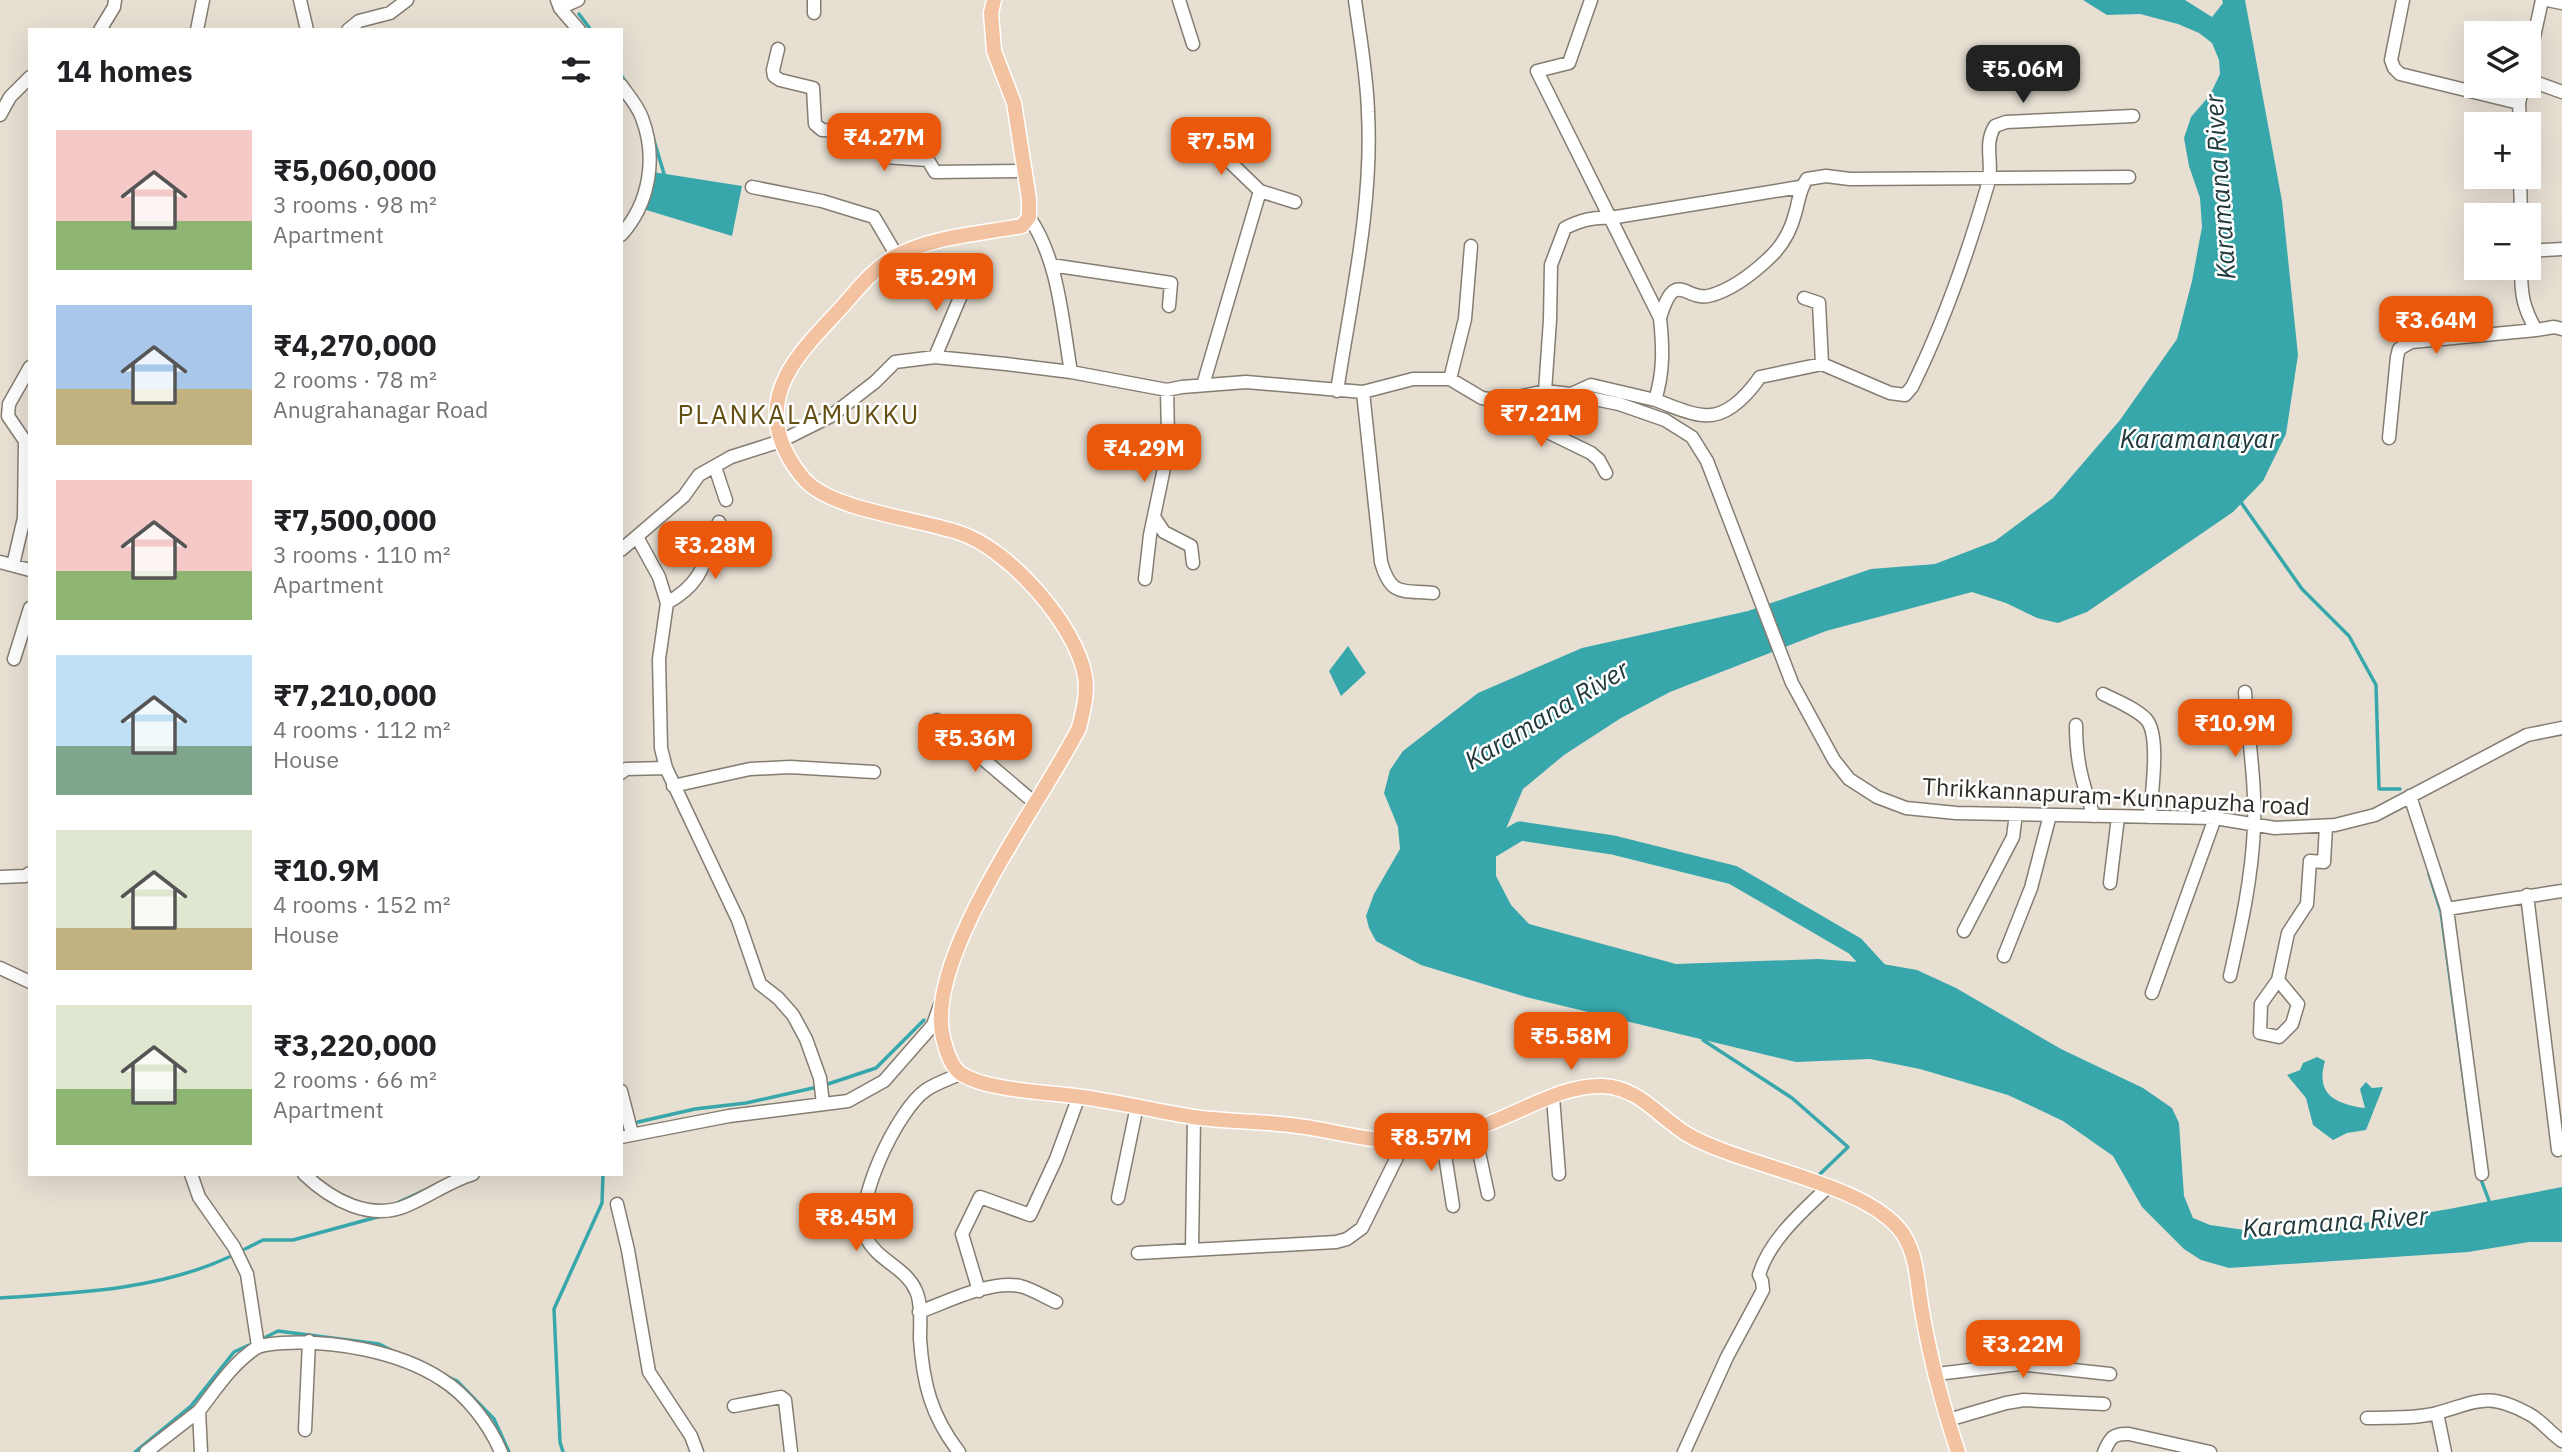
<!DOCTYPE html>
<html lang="en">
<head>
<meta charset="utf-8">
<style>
  body { margin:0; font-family:"IBM Plex Sans",sans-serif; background:#f2f2f2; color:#202124; height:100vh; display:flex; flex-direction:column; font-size:26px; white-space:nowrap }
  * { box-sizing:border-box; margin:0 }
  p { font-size:23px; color:#757577 }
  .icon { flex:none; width:38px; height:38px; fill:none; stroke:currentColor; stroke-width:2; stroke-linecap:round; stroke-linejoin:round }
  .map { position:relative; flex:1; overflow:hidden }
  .panel { position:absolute; left:28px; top:28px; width:595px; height:1148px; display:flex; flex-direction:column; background:#fff; border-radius:0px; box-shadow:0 7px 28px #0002 }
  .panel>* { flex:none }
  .tools { position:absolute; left:2464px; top:21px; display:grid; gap:14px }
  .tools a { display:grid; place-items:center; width:77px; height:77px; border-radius:0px; background:#fff; box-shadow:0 7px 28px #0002; font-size:35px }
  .price { position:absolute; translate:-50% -60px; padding:0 16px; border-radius:14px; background:#ea580c; color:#fff; font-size:23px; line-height:46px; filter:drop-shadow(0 2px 4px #0008) }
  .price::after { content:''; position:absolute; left:50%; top:42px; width:21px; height:16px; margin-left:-10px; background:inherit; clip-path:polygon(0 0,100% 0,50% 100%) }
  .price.on { background:#222; color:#fff }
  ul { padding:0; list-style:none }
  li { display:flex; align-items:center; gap:21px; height:175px; padding:0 28px }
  li span { display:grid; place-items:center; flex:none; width:196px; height:140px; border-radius:0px; color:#555 }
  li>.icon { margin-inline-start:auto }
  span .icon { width:84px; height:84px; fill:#fffc; stroke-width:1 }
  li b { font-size:30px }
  h2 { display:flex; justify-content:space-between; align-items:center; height:84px; padding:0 28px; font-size:30px }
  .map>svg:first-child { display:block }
</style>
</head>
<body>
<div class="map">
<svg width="2562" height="1452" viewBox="0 0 2562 1452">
  <rect width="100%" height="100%" fill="#e7dfd2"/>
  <path fill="#38a7ac" d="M2083,0H2185L2212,17L2223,3L2222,0H2245L2282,201L2298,355L2286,434L2263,481L2233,512L2087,612L2058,623L2037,618L2006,603L1972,592L1826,631L1670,692L1621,718L1564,755L1523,789L1496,852V876L1511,905L1529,924L1676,964L1819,959L1883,964L1917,970L1956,988L2061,1049L2143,1088L2172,1108L2179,1123L2184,1196L2193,1218L2210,1225L2286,1236L2449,1209L2562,1187V1242H2529L2468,1252L2229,1268L2201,1260L2184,1249L2142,1207L2113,1156L2063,1121L2008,1095L1920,1069L1870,1059L1796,1062L1526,997L1421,965L1376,941L1369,928L1366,916L1374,894L1400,849L1398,827L1384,793L1390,770L1403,751L1478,693L1582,648L1748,611L1871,569L1935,564L1995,541L2053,498L2120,420L2177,339L2192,281L2202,227L2200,198L2189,166L2184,138L2191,117L2210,95L2220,74L2219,60L2212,43L2199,33L2178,24L2140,14L2107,15Z
    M653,172L742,186L732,236L643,209Z
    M1348,646L1366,673L1341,696L1329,671Z
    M2317,1057L2325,1061C2315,1095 2336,1104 2365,1108L2360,1089L2366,1082L2372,1088L2383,1087L2366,1130L2347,1133L2333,1140L2313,1125L2306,1098L2287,1075L2300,1070L2303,1063Z"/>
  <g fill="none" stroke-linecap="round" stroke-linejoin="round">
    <path stroke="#38a7ac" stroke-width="3.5" d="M579,14L591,30
      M621,75L627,84
      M652,134L665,177
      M2240,501L2302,589L2349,636L2376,685L2379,789H2400
      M2429,874L2441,912L2475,1163
      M1703,1040L1792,1098L1848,1147L1820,1174
      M638,1122L695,1109L746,1103L822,1086L876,1068L924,1020
      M2480,1177L2491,1206
      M399,1202L423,1191
      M245,1249L263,1240H293L381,1216
      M0,1298C76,1293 158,1290 229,1257
      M266,1337L278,1331L379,1344L393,1351
      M448,1377L457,1381L494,1419L509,1452
      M135,1452L191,1406L234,1352L249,1345
      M563,1452L560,1442L554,1309L602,1203L603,1174"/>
    <path stroke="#38a7ac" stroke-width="19" d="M1480,855L1520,831L1613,845L1733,875L1855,946L1889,983"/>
    <defs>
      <path id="minor" d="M300,0L307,30
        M557,0L560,8L579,30
        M814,0V13
        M1179,0L1193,44
        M2403,0L2391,60L2394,68L2400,74L2519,103
        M2547,0L2562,3
        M560,8L578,0
        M100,30L114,7L115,0
        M197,30L203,0
        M348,30L359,21L390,13L407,0
        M778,49L773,70L774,76L780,80L813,88L815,124L822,130L877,132L883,138L885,157L928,160L935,172L1025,171
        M2529,60L2542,0
        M2529,80L2562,92
        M621,85C628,95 638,106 642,118C657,157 650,203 621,235
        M0,115L10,97L30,77
        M2520,124L2519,103L2523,86
        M1206,139L1260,191
        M2520,177L2521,215
        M752,187L822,201L874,217L897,256
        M1029,217C1059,261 1062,320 1071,372
        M2529,251L2562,249
        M1051,265L1171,283L1169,306
        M2521,268C2521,295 2523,307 2536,330L2554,327L2562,329
        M1804,298L1819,303L1822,364
        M1660,318C1676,265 1686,304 1712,295C1732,289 1752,274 1767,260C1782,247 1790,233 1795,214C1799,201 1799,190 1807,179L1826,176L1850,179L2129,177
        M935,357L967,281
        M1450,379L1465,319L1471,246
        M1203,385L1260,191L1295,202
        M1337,391C1351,299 1373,205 1368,112C1367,75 1360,37 1355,0
        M1545,391L1550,320L1551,265L1565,228C1581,220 1593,217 1610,218L1800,187
        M1363,392L1381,562C1391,597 1402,590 1433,593
        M1571,394L1591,385L1655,400C1664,372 1663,347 1660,318L1537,71L1569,63L1591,0
        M1655,400C1670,405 1687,414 1703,415C1727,418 1748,394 1760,377L1822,364L1890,393L1905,395L1912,387C1944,322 1968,253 1988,184C1994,164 1983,144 1995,126L2006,122L2133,116
        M1500,401L1523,420L1591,453L1599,460L1606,473
        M2389,438L2397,357L2399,349L2411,342L2536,330
        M715,467L726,500
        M1154,517L1164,532L1191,546L1193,563
        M637,537L659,577L667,603L659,659L661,748L666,768L738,920L760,984L778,998L793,1015L806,1039L820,1078L823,1104
        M621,550L684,496L699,475L731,457L781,441L831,416L875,382L895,362L935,357L1006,364L1071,372L1167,390L1182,387L1246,382L1363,392L1413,379H1450L1482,398L1500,401L1545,391L1570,394L1619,404L1665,420L1692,437L1707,461L1792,683L1834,760L1849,779L1877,797L1906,808L1956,813L2215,818L2275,828L2335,825L2375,815L2527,735L2562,728
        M0,562L30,570
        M13,565L24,518L25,441L8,416L9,404L30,367
        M1145,579L1150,535L1163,473L1168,437L1167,390
        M667,603C706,581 704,559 719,522
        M14,659L30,608
        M2103,694C2117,701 2135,708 2146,719C2161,735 2151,796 2150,817
        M937,720L1036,804
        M2076,725C2076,760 2082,783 2094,816
        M621,773L626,769L666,768
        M673,786L750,769L790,767L874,772
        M2410,796L2447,909L2482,1174
        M0,877L25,876L30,873
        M2110,883L2118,817
        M2527,895L2558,1150
        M2447,909L2562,891
        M1964,931L2013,837L2016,814
        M2004,956L2031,888L2050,815
        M0,968L30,982
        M2230,976C2241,927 2252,878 2254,827C2256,782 2248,737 2245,692
        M2278,980L2298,1004L2292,1024L2279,1037L2260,1033L2261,1004L2278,980L2288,933L2307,904L2310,861L2324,862L2326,826
        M2152,993L2215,818
        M621,1091L632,1134
        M1553,1097L1559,1174
        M1474,1129L1488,1194
        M1442,1136L1453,1206
        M621,1137L729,1116L848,1101L884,1081L933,1025L940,1005
        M191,1174L199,1197L234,1247L247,1274L258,1346
        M304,1174C331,1200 371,1222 408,1205C431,1195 450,1181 473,1174
        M1118,1198L1137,1106
        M617,1204L628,1250L649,1372L691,1436L697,1452
        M1192,1250L1194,1117
        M1138,1253L1336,1242L1347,1239L1362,1228L1405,1141
        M979,1291L962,1234L980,1197L1030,1215L1056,1159L1079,1096
        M919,1312C947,1302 990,1280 1020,1286C1032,1289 1045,1297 1056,1302
        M1937,1374L2019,1364L2110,1374
        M734,1406L781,1397L785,1400L791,1452
        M2437,1413L2445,1452
        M2367,1418C2389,1417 2415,1419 2437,1413C2477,1402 2487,1391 2529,1414C2541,1420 2550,1433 2562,1441
        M1948,1420L2006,1403L2024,1400L2104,1404
        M305,1430L309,1341
        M146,1452L199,1411
        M201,1452L199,1411C216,1389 232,1364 256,1348C263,1344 274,1344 282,1343C332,1340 398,1351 441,1379C467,1395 489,1424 501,1452
        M959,1452C931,1416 923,1383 920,1339C920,1325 922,1303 916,1291C906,1267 877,1261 866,1237C852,1204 898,1109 926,1090C936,1083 949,1079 960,1074
        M1684,1452L1727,1357L1763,1290L1762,1281L1759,1275C1769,1240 1802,1212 1828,1187
        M2104,1452C2110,1438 2113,1433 2129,1434L2210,1452"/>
      <path id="major" d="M994,0L991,13L994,51L1014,103L1029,199V217L1022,226C980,234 933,236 894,257C873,269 856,291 841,308C803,349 757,391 785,450C790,461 800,476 809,484C840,511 919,519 960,533C1009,549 1076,625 1085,676C1088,694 1083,711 1079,728C1041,803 928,952 942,1033C945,1047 950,1068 963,1075C990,1091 1050,1092 1082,1097C1119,1102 1156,1111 1193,1117C1228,1122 1263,1121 1298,1126C1332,1130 1376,1144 1410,1140C1431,1138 1453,1135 1473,1129C1514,1117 1560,1084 1603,1086C1639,1088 1657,1115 1685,1133C1740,1167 1868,1182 1903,1234C1918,1257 1917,1285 1922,1311C1930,1358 1943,1407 1958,1452"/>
    </defs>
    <use href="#minor" stroke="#847d71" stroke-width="15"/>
    <use href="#major" stroke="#fff" stroke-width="17"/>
    <use href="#minor" stroke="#fff" stroke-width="12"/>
    <use href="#major" stroke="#f3c2a0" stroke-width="14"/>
  </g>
  <g text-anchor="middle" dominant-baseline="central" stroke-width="5" stroke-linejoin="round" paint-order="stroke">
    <g font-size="24" fill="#2f2c27" stroke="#fff">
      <text transform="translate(2116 796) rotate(3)">Thrikkannapuram-Kunnapuzha road</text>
    </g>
    <g font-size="26" font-style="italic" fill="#21393a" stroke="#fff">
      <text transform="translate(2219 187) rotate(-94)">Karamana River</text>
      <text x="2199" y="438">Karamanayar</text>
      <text transform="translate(1546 714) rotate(-31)">Karamana River</text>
      <text transform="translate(2335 1221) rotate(-4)">Karamana River</text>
    </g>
    <g font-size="26" letter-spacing="2" fill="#644f13" stroke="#fff">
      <text x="799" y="414">PLANKALAMUKKU</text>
    </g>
  </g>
</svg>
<div class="tools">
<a><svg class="icon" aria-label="layers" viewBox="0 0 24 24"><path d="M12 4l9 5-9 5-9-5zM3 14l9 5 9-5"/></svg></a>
<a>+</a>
<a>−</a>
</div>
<b class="price on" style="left:2023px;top:105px">₹5.06M</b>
<b class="price" style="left:884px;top:173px">₹4.27M</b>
<b class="price" style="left:1221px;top:177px">₹7.5M</b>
<b class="price" style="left:936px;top:313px">₹5.29M</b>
<b class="price" style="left:2436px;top:356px">₹3.64M</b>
<b class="price" style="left:1541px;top:449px">₹7.21M</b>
<b class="price" style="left:1144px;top:484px">₹4.29M</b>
<b class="price" style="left:715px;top:581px">₹3.28M</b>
<b class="price" style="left:2235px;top:759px">₹10.9M</b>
<b class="price" style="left:975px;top:774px">₹5.36M</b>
<b class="price" style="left:1571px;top:1072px">₹5.58M</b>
<b class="price" style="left:1431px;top:1173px">₹8.57M</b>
<b class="price" style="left:856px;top:1253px">₹8.45M</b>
<b class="price" style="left:2023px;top:1380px">₹3.22M</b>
<section class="panel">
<h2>14 homes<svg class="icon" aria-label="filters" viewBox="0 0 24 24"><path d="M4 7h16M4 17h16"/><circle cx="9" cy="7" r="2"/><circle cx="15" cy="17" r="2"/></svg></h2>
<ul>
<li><span style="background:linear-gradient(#f6c9c9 65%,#8fb573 0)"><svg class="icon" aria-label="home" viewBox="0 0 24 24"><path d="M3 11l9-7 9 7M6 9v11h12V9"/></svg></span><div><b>₹5,060,000</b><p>3 rooms · 98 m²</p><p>Apartment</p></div></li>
<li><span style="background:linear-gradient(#a9c7e8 60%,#c2b280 0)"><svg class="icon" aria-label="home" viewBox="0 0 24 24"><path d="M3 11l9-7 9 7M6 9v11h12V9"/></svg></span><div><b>₹4,270,000</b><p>2 rooms · 78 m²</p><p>Anugrahanagar Road</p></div></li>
<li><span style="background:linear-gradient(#f6c9c9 65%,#8fb573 0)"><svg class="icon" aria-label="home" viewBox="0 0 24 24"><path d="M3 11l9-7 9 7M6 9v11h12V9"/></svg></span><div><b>₹7,500,000</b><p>3 rooms · 110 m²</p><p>Apartment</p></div></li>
<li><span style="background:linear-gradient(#bfe0f5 65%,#7fa58c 0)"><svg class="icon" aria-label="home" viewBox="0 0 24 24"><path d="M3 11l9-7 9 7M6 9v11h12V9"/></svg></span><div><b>₹7,210,000</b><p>4 rooms · 112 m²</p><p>House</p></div></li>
<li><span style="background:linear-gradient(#dfe7d0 70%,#c2b280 0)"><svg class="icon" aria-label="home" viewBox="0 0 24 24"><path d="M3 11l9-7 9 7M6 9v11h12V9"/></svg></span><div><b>₹10.9M</b><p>4 rooms · 152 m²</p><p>House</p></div></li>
<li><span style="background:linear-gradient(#dfe7d0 60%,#8fb573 0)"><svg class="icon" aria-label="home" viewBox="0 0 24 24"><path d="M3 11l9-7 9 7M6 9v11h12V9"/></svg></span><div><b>₹3,220,000</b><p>2 rooms · 66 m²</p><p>Apartment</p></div></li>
</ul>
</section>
</div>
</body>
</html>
